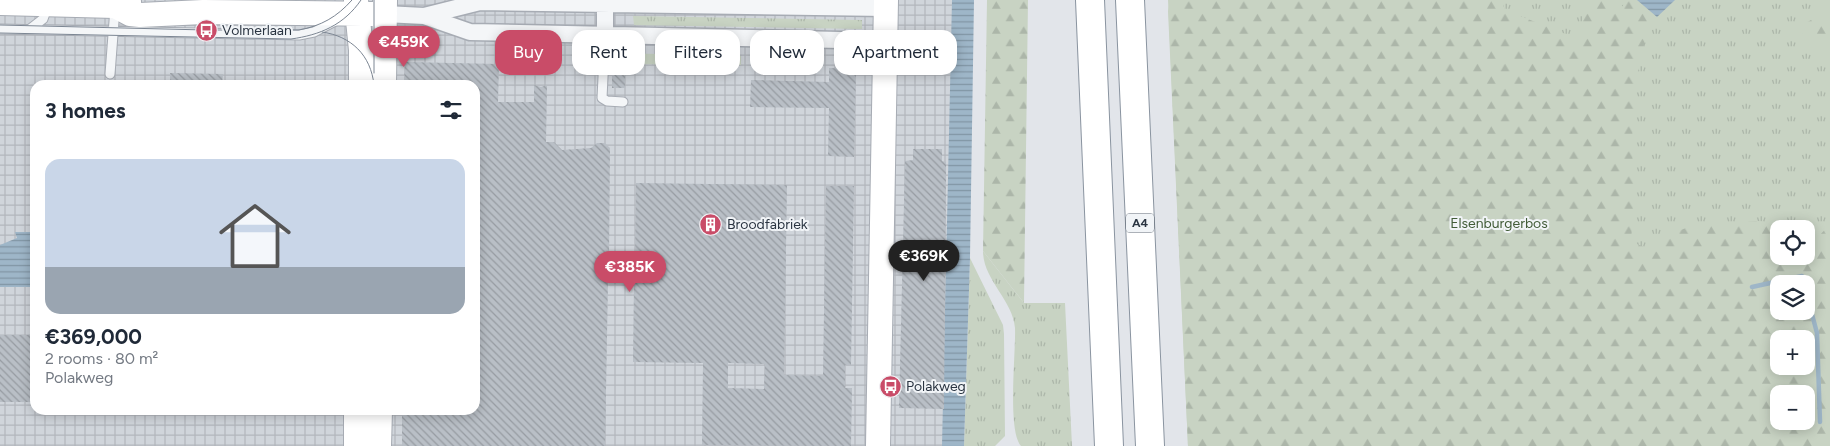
<!DOCTYPE html>
<html lang="en">
<head>
<meta charset="utf-8">
<style>
  body { margin:0; font-family:Figtree,sans-serif; background:#f6f6f7; color:#1f2937; height:100vh; display:flex; flex-direction:column; font-size:19px; white-space:nowrap }
  * { box-sizing:border-box; margin:0 }
  p { font-size:16px; color:#747a83 }
  .icon { flex:none; width:28px; height:28px; fill:none; stroke:currentColor; stroke-width:2; stroke-linecap:round; stroke-linejoin:round }
  .map { position:relative; flex:1; overflow:hidden }
  .details { position:absolute; left:30px; top:80px; width:450px; height:335px; display:flex; flex-direction:column; background:#fff; border-radius:15px; box-shadow:0 2px 12px #0003 }
  .details>* { flex:none }
  .top-card { position:absolute; left:495px; top:30px; width:475px; height:45px; display:flex; gap:10px }
  .buttons { position:absolute; left:1770px; top:220px; display:grid; gap:10px }
  .buttons a { display:grid; place-items:center; width:45px; height:45px; border-radius:10px; background:#fff; box-shadow:0 2px 12px #0003; font-size:25px }
  .price { position:absolute; translate:-50% -42px; padding:0 11px; border-radius:18px; background:#c94c68; color:#fff; font-size:16px; line-height:32px; filter:drop-shadow(0 1px 2px #0008) }
  .price::after { content:''; position:absolute; left:50%; top:30px; width:15px; height:11px; margin-left:-8px; background:inherit; clip-path:polygon(0 0,100% 0,50% 100%) }
  .price.selected { background:#222; color:#fff }
  ul { padding:0; list-style:none }
  li { display:grid; align-content:center; gap:10px; height:265px; padding:0 15px }
  li span { display:grid; place-items:center; height:155px; border-radius:15px; color:#555 }
  li>.icon { margin-inline-start:auto }
  span .icon { width:90px; height:90px; fill:#fffc; stroke-width:1 }
  li b { font-size:21px }
  h2 { display:flex; justify-content:space-between; align-items:center; height:60px; padding:0 15px; font-size:21px }
  .chip { padding:0 18px; border-radius:15px; background:#fff; box-shadow:0 2px 12px #0003; font-size:18px; line-height:45px }
  .chip.selected { background:#c94c68; color:#fff }
  .map>svg:first-child { display:block }
</style>
</head>
<body>
<div class="map">
<svg width="1830" height="446" viewBox="0 0 1830 446">
  <defs>
    <pattern id="industrial-grid" width="8" height="8" patternUnits="userSpaceOnUse" patternTransform="scale(1.25)"><rect width="8" height="8" fill="#d0d5db"/><path d="M0 4h8M4 0v8" fill="none" stroke="#b3b7bd"/></pattern>
    <pattern id="grass-tufts" width="24" height="20" patternUnits="userSpaceOnUse" patternTransform="scale(1.25)"><rect width="24" height="20" fill="#c8d3c3"/><path d="M3 7l-1-3M5 7V3M7 7l1-3M15 17l-1-3M17 17v-4M19 17l1-3" fill="none" stroke="#acb6a9"/></pattern>
    <pattern id="forest-firs" width="22" height="20" patternUnits="userSpaceOnUse" patternTransform="scale(1.25)"><rect width="22" height="20" fill="#c8d3c3"/><path d="M5 1l3.5 6h-7zM16 11l3.5 6h-7z" fill="#acb6a9"/></pattern>
    <pattern id="water-rules" width="6" height="5" patternUnits="userSpaceOnUse" patternTransform="scale(1.25)"><rect width="6" height="5" fill="#9eb6c8"/><path d="M0 2.5h6" fill="none" stroke="#8195a4"/></pattern>
    <pattern id="building-back-hatch" width="6" height="6" patternUnits="userSpaceOnUse" patternTransform="scale(1.25)"><rect width="6" height="6" fill="#b9bfc6"/><path d="M-1 5l2 2M0 0l6 6M5-1l2 2" fill="none" stroke="#979ca2"/></pattern>
  </defs>
  <rect width="100%" height="100%" fill="#e2e5ea"/>
  <path fill="url(#industrial-grid)" fill-rule="evenodd" d="M0,0H957L953,446H0ZM35,85H475V410H35Z"/>
  <path fill="url(#grass-tufts)" fill-rule="evenodd" d="M1168,0H1830V446H1188ZM1779,229H1806V256H1779ZM1779,284H1806V311H1779ZM1779,339H1806V366H1779ZM1779,394H1806V421H1779Z
    M633,16L862,20V29L634,25Z
    M983,251L1024,303H1065L1072,446H1021C1007,431 1016,352 1015,328C1013,300 983,280 983,251Z
    M970,258L1003,325L1004,334L1005,436L995,446H964Z"/>
  <path fill="url(#forest-firs)" fill-rule="evenodd" d="M987,0H1028L1024,303L983,251Z
    M1170,0H1501L1505,10L1583,41V19L1591,0H1609L1621,8L1627,0H1637L1660,21L1647,30L1638,73L1632,139L1634,196L1631,242L1658,252L1670,234L1694,225L1760,221L1779,230V256H1806V235L1819,236L1830,224V446H1188L1168,11ZM1779,284H1806V311H1779ZM1779,339H1806V366H1779ZM1779,394H1806V421H1779Z
    M1830,10V58L1796,28Z
    M616,53L741,56V65L613,64Z"/>
  <path fill="url(#water-rules)" d="M952,0H974L970,258L964,446H942Z
    M1637,0H1675L1657,17Z
    M780,66H816L815,71L780,70Z
    M15,232H35V287H0V245L17,238Z"/>
  <g fill="none" stroke-linecap="round" stroke-linejoin="round">
    <path stroke="#9eb6c8" stroke-width="4.5" d="M1752,287L1802,276L1804,284
      M1806,292L1817,333L1820,422"/>
  </g>
  <path fill="url(#building-back-hatch)" fill-rule="evenodd" d="M405,62L499,64L498,102H534V85L541,87L547,85L546,142H554L562,150L591,148L597,143H605L610,148L609,262H635L636,183L787,185L784,375L823,376L826,186H854L851,365H845V388H852L851,446L702,445L703,363L633,362L634,282H608L605,446H402V410H475V85H404ZM728,363L765,364L764,389L728,388Z
    M612,68L625,69V88H612Z
    M829,68L856,69L854,157L828,156L829,108L750,107L751,80L829,82Z
    M170,73L223,74L222,85H170Z
    M913,149H942V161L946,162L944,409L899,408L905,161L913,160Z
    M0,335H35V402H0Z"/>
  <g fill="none" stroke-linecap="round" stroke-linejoin="round">
    <defs>
      <path id="lane" d="M0,29L299,35L314,32L339,19
        M30,29L43,19L48,5
        M605,36L602,98L607,101L623,102
        M110,74L115,8"/>
      <path id="street" d="M385,14L424,16L480,2L886,8
        M424,16L470,32L885,41
        M605,36V4"/>
      <path id="secondary" d="M356,0L361,50V85
        M0,3L115,6L129,2
        M115,6L130,14L140,15L203,12L385,14
        M384,85L385,0
        M356,446V410
        M379,446L380,410
        M878,446L886,0"/>
      <path id="highway" d="M1090,0L1109,446
        M1130,0L1150,446"/>
    </defs>
    <use href="#lane" stroke="#a7acb4" stroke-width="11"/>
    <use href="#street" stroke="#a7acb4" stroke-width="19"/>
    <use href="#secondary" stroke="#a7acb4" stroke-width="26"/>
    <use href="#highway" stroke="#8a94a0" stroke-width="30"/>
    <use href="#lane" stroke="#f4f6f8" stroke-width="9"/>
    <use href="#street" stroke="#f4f6f8" stroke-width="16"/>
    <use href="#secondary" stroke="#fff" stroke-width="24"/>
    <use href="#highway" stroke="#fff" stroke-width="28"/>
    <path stroke="#7c8693" stroke-width="1" d="M374,0V73
      M0,25L206,30H299C321,26 337,17 352,0
      M322,32C351,36 371,55 374,85
      M0,33L291,39C320,35 344,25 361,0"/>
  </g>
  <defs>
    <symbol id="bus-disc" viewBox="-11 -11 22 22"><circle r="9.5" fill="#c94c68" stroke="#f1f4f7"/><path d="M-5-6H5V4H4V6H2V4H-2V6H-4V4H-5ZM-3.5-4V0h7V-4ZM-3.5 1.2v1.5H-2V1.2ZM2 1.2v1.5H3.5V1.2Z" fill="#fff"/></symbol>
    <symbol id="building-disc" viewBox="-11 -11 22 22"><circle r="9.5" fill="#c94c68" stroke="#f1f4f7"/><path d="M-4-6H4V6H1V3H-1V6H-4ZM-2.5-4.3h1.7v1.8h-1.7ZM.8-4.3h1.7v1.8H.8ZM-2.5-1h1.7V.8h-1.7ZM.8-1h1.7V.8H.8Z" fill="#fff"/></symbol>
  </defs>
  <g fill-rule="evenodd">
    <use href="#bus-disc" x="194" y="18" width="25" height="25"/>
    <use href="#building-disc" x="698" y="212" width="25" height="25"/>
    <use href="#bus-disc" x="878" y="374" width="25" height="25"/>
  </g>
  <g text-anchor="middle" dominant-baseline="central" stroke-width="4" stroke-linejoin="round" paint-order="stroke">
    <rect fill="#f1f4f7" stroke="#666e78" stroke-width="1" x="1126" y="213.5" width="28" height="19" rx="4"/>
    <g font-size="12" font-weight="bold" fill="#2a3441">
      <text x="1140" y="223">A4</text>
    </g>
    <g font-size="14" fill="#2a3441" stroke="#f1f4f7" text-anchor="start">
      <text x="222" y="30">Volmerlaan</text>
      <text x="727" y="224">Broodfabriek</text>
      <text x="906" y="386">Polakweg</text>
    </g>
    <g font-size="14" fill="#425c38" stroke="#f1f4f7">
      <text x="1499" y="223">Elsenburgerbos</text>
    </g>
  </g>
</svg>
<div class="buttons">
<a><svg class="icon" aria-label="locate" viewBox="0 0 24 24"><circle cx="12" cy="12" r="6"/><path d="M12 2v4M12 18v4M2 12h4M18 12h4"/></svg></a>
<a><svg class="icon" aria-label="layers" viewBox="0 0 24 24"><path d="M12 4l9 5-9 5-9-5zM3 14l9 5 9-5"/></svg></a>
<a>+</a>
<a>−</a>
</div>
<b class="price" style="left:404px;top:68px">€459K</b>
<b class="price selected" style="left:924px;top:282px">€369K</b>
<b class="price" style="left:630px;top:293px">€385K</b>
<div class="top-card">
<a class="chip selected">Buy</a>
<a class="chip">Rent</a>
<a class="chip">Filters</a>
<a class="chip">New</a>
<a class="chip">Apartment</a>
</div>
<section class="details">
<h2>3 homes<svg class="icon" aria-label="filters" viewBox="0 0 24 24"><path d="M4 7h16M4 17h16"/><circle cx="9" cy="7" r="2"/><circle cx="15" cy="17" r="2"/></svg></h2>
<ul>
<li><span style="background:linear-gradient(#c9d6e8 70%,#9aa5b1 0)"><svg class="icon" aria-label="home" viewBox="0 0 24 24"><path d="M3 11l9-7 9 7M6 9v11h12V9"/></svg></span><div><b>€369,000</b><p>2 rooms · 80 m²</p><p>Polakweg</p></div></li>
</ul>
</section>
</div>
</body>
</html>
